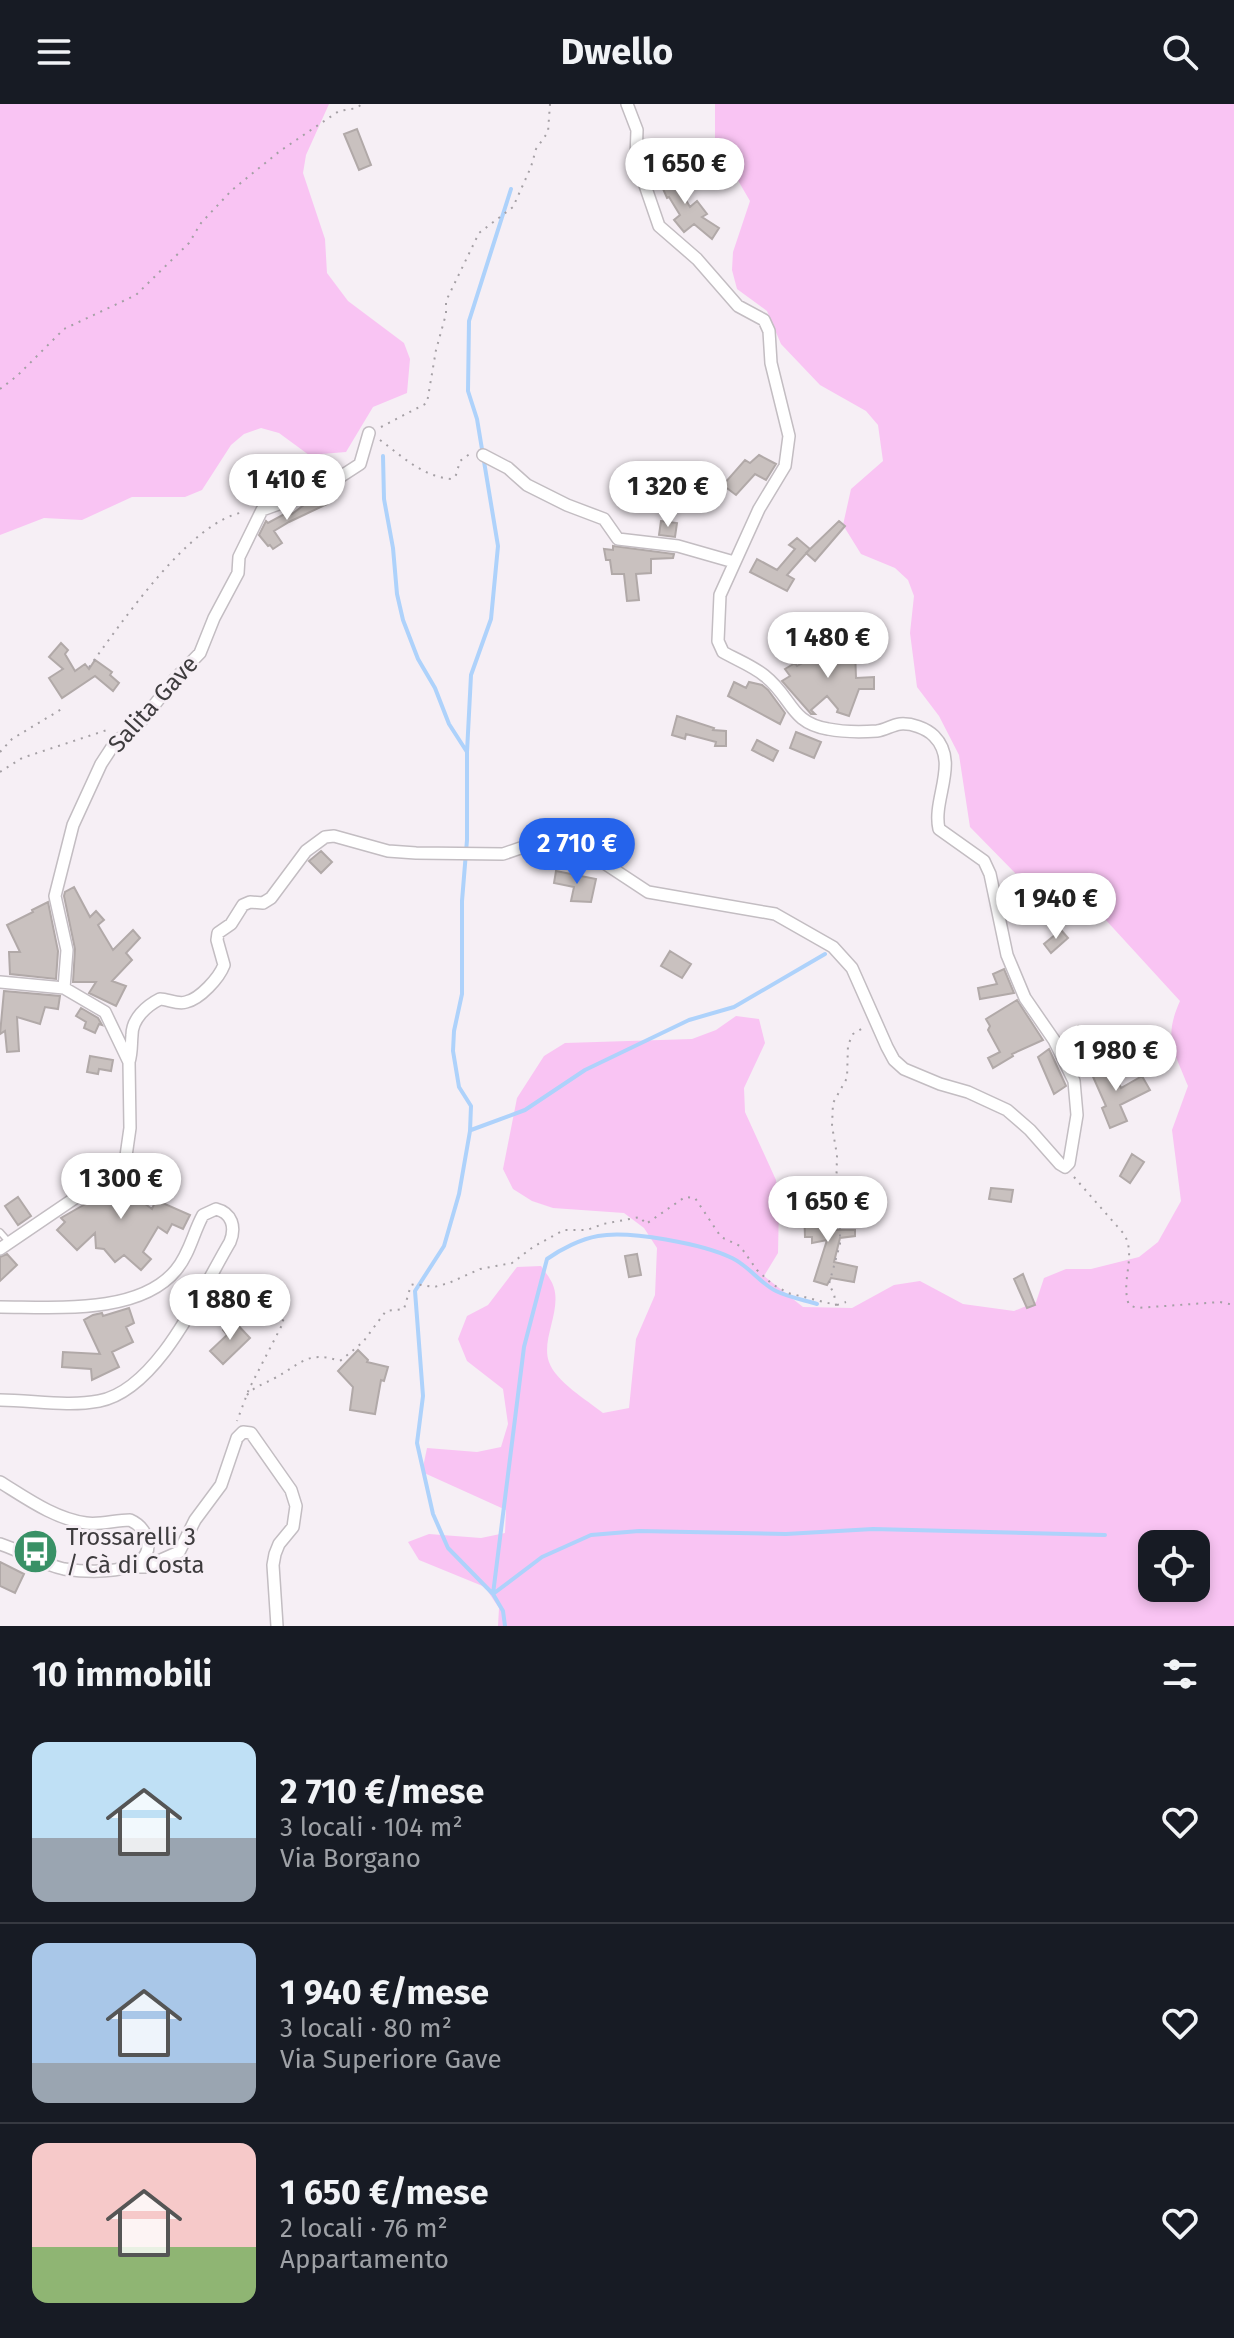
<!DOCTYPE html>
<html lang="it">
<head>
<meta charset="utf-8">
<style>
  body { margin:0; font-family:"Fira Sans",sans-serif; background:#242831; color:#f1f3f6; height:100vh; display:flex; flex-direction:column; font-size:30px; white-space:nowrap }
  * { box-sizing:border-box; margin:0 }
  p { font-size:26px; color:#9ea1a6 }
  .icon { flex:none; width:44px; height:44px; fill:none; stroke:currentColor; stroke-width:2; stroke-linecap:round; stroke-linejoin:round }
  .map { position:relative; height:1522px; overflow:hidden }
  .details { display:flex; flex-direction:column; background:#171b24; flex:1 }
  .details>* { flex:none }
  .tools { position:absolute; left:1138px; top:1426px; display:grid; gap:16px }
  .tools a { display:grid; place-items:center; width:72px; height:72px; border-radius:16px; background:#171b24; box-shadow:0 4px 12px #0003; font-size:40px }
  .price { position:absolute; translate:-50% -68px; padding:0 18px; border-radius:28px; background:#fff; color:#222; font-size:26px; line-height:52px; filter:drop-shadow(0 2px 4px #0008) }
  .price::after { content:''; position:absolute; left:50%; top:48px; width:24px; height:18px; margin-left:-12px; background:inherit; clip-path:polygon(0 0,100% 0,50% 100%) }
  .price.active { background:#2563eb; color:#fff }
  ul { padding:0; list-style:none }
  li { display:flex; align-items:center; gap:24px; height:200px; padding:0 32px }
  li+li { border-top:2px solid #363941 }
  li span { display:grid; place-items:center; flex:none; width:224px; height:160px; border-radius:16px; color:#555 }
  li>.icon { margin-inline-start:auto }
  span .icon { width:96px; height:96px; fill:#fffc; stroke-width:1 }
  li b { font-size:34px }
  h2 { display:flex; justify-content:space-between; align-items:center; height:96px; padding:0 32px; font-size:34px }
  header { display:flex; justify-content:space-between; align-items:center; height:104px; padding:0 32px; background:#171b24; font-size:36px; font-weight:700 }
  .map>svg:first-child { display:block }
</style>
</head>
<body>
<header><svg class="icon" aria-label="menu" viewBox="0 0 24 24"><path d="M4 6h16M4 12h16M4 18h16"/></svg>Dwello<svg class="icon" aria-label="search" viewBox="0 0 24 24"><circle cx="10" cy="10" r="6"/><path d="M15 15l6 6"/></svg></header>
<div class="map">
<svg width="1234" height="1522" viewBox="0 0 1234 1522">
  <rect width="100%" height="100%" fill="#f6eff5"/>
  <path fill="#f9c4f3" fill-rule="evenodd" d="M0,0H329L306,51L303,69L325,135L327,169L348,197L404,239L410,255L407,289L373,303L346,348L309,351L279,329L261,324L244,330L231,341L202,386L185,393H132L82,416L44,414L0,431Z
    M715,0H1234V1522H498L499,1504L485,1483L419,1456L408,1438L429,1430L481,1434L505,1429L506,1406L422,1368L427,1344L477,1348L501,1343L508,1320L503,1285L467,1257L458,1235L467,1212L488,1201L517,1163L541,1162C545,1168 552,1176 554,1184C561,1208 541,1236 549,1258C556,1278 587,1296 603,1309L629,1304L636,1235L655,1191L657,1144L644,1124L624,1109L553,1104L532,1097L513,1085L503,1065L517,994L544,952L565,939L692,935L716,926L736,912L759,915L765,939L744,984L745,1008L776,1076L779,1101L778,1149L764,1172L803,1203L852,1204L894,1181L920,1177L963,1200L1014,1207L1036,1198L1044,1174L1066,1165H1091L1139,1153L1158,1138L1181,1097L1172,1026L1188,982C1174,946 1163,935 1180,897L1104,814L1020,774L970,723L959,651L939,612L917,583L910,529L914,492L908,476L895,464L861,450L843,421L851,385L883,357L878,321L866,307L820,281L781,240L767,207L737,185L732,166L733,148L750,97L715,37ZM1152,1440H1196V1484H1152Z"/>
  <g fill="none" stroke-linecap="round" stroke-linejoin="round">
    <path stroke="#aed2fb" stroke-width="4" d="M383,352L384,395L393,444L397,490L403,516L418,555L435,584L449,620L467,648
      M471,1026L525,1006L585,966L689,916L734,903L825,850
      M493,1490L524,1243L547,1155C561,1145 581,1135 598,1132C629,1126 703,1140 732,1154C749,1162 761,1180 776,1187C788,1193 804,1196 817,1200
      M493,1490L542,1453L591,1431L639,1427L786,1430L873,1425L1105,1431
      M505,1522L503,1507L493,1490L448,1444L433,1410L417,1339L423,1292L415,1187L444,1142L459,1090L470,1027L471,1002L459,983L453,947L454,927L462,890V797L467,736V648L471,571L491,515L498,442L477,315L468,287L469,217L511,85"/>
  </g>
  <path fill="#c9c1bf" stroke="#b1a9a8" stroke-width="2" d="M357,25L371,61L359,66L344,30Z
    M667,63L690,103L697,97L707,110L702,113L719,124L712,135L694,120L684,128L674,116L680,111L669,93L667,94L656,69Z
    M759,351L776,360L766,376L755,370L736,391L723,381L745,356L750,359Z
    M322,393L327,400L289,418L274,427L282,439L273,445L270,441L268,442L259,431L266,417L268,419L290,407L292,410L308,398Z
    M661,417L677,419L675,433L659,431Z
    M839,417L845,422L815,457L806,449Z
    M797,434L810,445L787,471L794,475L787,487L750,468L757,455L777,466L795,445L789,441Z
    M613,442L674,450L673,454L651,455V469L636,470L639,496L627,497L624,470H612L610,456H606L604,445L613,446Z
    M61,539L68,546L65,550L75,567L85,560L89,565L95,556L112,568L110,571L119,579L113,587L95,572L62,594L49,574L63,565L49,553Z
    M831,544L833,546L855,545L856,574L874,573V585H859L849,612L837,608L838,605L827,592L811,606L815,610H811L782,577L790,572L785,565L795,559L797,562Z
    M734,578L746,584L749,578L762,581L768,586L785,609L780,620L728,592Z
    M677,612L714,624L713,626L726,627V642H715L716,638L686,630L685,635L672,631Z
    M796,628L821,638L814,654L790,644Z
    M757,636L778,647L773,657L752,646Z
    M321,747L332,758L321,769L309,757Z
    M556,767L596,775L591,798L571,797L574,783L554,779Z
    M74,783L90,813L96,807L104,816L98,821L113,846L133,826L140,834L126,849L132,856L112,877L126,882L116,902L89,889L96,878H73L75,845L64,792L65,788Z
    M48,798L58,847L56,875L10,870L9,848H20L7,821L33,808L32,806Z
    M1061,826L1068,834L1051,849L1044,840Z
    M670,847L691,860L682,874L661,862Z
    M1004,865L1014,889L980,895L978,884L997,880L993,870Z
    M4,887L60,892L58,905L45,903L40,920L17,913L19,947L7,948L5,927L0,930Z
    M1017,896L1043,936L1012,950L1013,952L993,964L988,954L1000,948L988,926L990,922L986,915Z
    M81,904L98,914L102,921L99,920L95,929L84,924L86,918L76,912Z
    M1078,922L1089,933L1080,942L1069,930Z
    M1049,945L1066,982L1054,990L1038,953Z
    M90,952L113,956L111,967L99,965L98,970L87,968Z
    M1108,958L1121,984L1142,972L1150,986L1120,1001L1127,1017L1110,1024L1102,1004L1106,1002L1090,966Z
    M1132,1050L1144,1058L1130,1079L1120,1072Z
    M137,1061L149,1072L132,1090L152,1105L156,1096L190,1111L183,1125L172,1120L167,1129L158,1123L143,1148L151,1155L141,1166L124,1151L115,1158L104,1145L96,1144L95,1129L77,1146L57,1126L65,1118L61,1114L115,1083L130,1062L133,1064Z
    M991,1084L1013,1086L1011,1098L989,1095Z
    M18,1093L31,1112L18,1121L5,1102Z
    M818,1100H833L835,1126H855V1132L840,1134L834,1158L857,1163L854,1178L831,1174L827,1181L814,1177L827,1136L812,1139V1133H805L804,1105L818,1104Z
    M7,1150L17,1161L0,1177V1153Z
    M637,1150L641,1171L629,1173L625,1152Z
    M1023,1170L1035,1201L1027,1204L1014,1175Z
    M129,1204L134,1219L126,1223L133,1238L112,1248L119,1263L92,1276L91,1265L62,1263L63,1248L100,1250L84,1216L93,1211L102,1209L103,1212Z
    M233,1216L250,1234L223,1260L210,1247L227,1231L223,1226Z
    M358,1246L368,1256L367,1258L388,1263L384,1277L381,1276L375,1310L350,1306L353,1283L338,1267Z
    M0,1458L24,1470L15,1489L0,1482Z"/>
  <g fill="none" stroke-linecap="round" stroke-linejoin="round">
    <defs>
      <path id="service" d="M0,1128L8,1137"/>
      <path id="minor" d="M483,351L508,364L527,381L567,401L604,415L618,435L678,442L734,458
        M0,878L64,884L105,908L129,958L130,1024L126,1052L111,1075L75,1094L0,1145
        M64,884L67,846L55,792L73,721L101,660L116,637L136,624L174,576L200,549L214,514L238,469L239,453L262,406L323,384L360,360L369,329
        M129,958C132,948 131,941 132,931C132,915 146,902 160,895C168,895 178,901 186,898C200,895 219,874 224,861L217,836L218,829L231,820L243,801L250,798L263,799L271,794L306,747L325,733L334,732L388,747L416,749L503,750L535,739L548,740L571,753L601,757L648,788L775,810L833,843L852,864L887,943L894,956L904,965L940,980L968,988L1007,1006L1030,1026L1060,1060L1065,1063L1069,1059L1077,1011L1074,977L1054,936L1025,894L1007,851L990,770L984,757L939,725C932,695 960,658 934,632C926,624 911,619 900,620C892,621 885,626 877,627C862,628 843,628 828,625C790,619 792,593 765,572C753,562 737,556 723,548L718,537L720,491L759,405L785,362L789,332L771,259L769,227L764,216L738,202L697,155L659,122L636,55L637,26L627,0
        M0,1203C53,1203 139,1211 176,1166C190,1149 193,1129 203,1111L216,1105C232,1109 236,1123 230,1138C202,1185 158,1286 99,1297C67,1303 32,1296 0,1296
        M0,1378C26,1394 55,1415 86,1419C101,1421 115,1416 130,1416C139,1420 146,1428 148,1439C151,1473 85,1468 64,1465C41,1460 22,1447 0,1440
        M134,1463H145L179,1448L195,1416L221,1381L237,1334L243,1328L251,1329L291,1386L296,1402L293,1423L279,1440L275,1450L273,1461L277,1522"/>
    </defs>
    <use href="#service" stroke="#c3bdc2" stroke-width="8"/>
    <use href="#minor" stroke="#c3bdc2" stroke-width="14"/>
    <path stroke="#a5a0a5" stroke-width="2" stroke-dasharray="2 6" stroke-linecap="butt" d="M0,285L17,272L64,225L136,191L189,139L201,119L232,86L280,47L339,7L357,4L362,0
      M381,323L427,299L436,246L446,210V197L479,129L513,103L531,63L536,45L548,28L550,0
      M380,336C403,353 423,373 452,375L456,371L460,357L471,349
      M89,563C121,520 191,415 245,408
      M0,648L12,635L65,603
      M0,668L22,654L110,625
      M1074,1073L1124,1130C1137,1152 1120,1177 1129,1201L1137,1204L1220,1198L1234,1201
      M219,1183L242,1196H248L284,1217L249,1285L237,1317
      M837,1201L846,1198
      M247,1291C255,1282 264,1280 275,1274C301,1260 307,1246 340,1257L363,1238L386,1207L404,1205L411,1181L415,1180L434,1183L449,1179L480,1165L512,1159L533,1143L564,1126H587L603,1120L640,1113L646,1120L685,1093L695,1094L721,1133L740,1142L757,1166L772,1180L788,1189L836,1201L834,1190L829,1180L840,1140V1101L836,1092L837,1051L832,1022L833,999L847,974L848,941L853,930L863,924"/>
    <use href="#service" stroke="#fff" stroke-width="5"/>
    <use href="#minor" stroke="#fff" stroke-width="11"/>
  </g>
  <defs>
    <symbol id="bus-disc" viewBox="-11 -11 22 22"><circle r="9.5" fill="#399166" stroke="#f6eff5"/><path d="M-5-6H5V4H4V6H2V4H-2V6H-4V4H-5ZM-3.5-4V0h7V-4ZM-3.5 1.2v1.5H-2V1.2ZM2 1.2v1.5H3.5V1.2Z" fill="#fff"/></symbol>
  </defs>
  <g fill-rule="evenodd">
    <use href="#bus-disc" x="10" y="1422" width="51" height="51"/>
  </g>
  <g text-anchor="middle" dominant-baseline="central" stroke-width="6" stroke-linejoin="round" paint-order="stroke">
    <g font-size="24" fill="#3e3c3e" stroke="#f6eff5">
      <text transform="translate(153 600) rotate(-48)">Salita Gave</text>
    </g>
    <g font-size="24" fill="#3e3c3e" stroke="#f6eff5" text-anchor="start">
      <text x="66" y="1433">Trossarelli 3<tspan x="66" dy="28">/ Cà di Costa</tspan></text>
    </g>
  </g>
</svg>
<div class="tools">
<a><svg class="icon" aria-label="locate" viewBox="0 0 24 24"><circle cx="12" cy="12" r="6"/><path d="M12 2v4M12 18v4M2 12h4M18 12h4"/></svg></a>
</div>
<b class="price" style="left:685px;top:102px">1 650 €</b>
<b class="price" style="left:287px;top:418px">1 410 €</b>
<b class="price" style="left:668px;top:425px">1 320 €</b>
<b class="price" style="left:828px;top:576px">1 480 €</b>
<b class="price active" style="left:577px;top:782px">2 710 €</b>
<b class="price" style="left:1056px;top:837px">1 940 €</b>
<b class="price" style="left:1116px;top:989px">1 980 €</b>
<b class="price" style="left:121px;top:1117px">1 300 €</b>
<b class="price" style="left:828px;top:1140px">1 650 €</b>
<b class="price" style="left:230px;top:1238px">1 880 €</b>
</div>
<section class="details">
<h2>10 immobili<svg class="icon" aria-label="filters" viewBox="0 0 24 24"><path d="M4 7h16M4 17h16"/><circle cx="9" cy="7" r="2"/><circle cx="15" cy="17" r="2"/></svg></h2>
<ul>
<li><span style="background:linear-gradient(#bfe0f5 60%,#9aa5b1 0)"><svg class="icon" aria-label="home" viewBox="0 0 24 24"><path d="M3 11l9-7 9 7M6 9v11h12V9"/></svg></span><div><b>2 710 €/mese</b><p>3 locali · 104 m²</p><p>Via Borgano</p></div><svg class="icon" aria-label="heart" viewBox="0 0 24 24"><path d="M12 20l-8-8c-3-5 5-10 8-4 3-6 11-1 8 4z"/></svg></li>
<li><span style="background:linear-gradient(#a9c7e8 75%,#9aa5b1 0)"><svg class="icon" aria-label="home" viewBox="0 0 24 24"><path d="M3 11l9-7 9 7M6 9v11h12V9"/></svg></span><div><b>1 940 €/mese</b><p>3 locali · 80 m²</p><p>Via Superiore Gave</p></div><svg class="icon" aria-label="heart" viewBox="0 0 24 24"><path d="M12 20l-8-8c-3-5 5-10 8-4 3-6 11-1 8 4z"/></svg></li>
<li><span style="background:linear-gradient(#f6c9c9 65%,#8fb573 0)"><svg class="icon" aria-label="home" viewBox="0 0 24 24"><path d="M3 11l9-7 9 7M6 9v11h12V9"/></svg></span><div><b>1 650 €/mese</b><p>2 locali · 76 m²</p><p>Appartamento</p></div><svg class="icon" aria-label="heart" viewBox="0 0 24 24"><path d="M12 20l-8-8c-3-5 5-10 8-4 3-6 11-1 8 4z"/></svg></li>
</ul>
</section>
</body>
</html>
